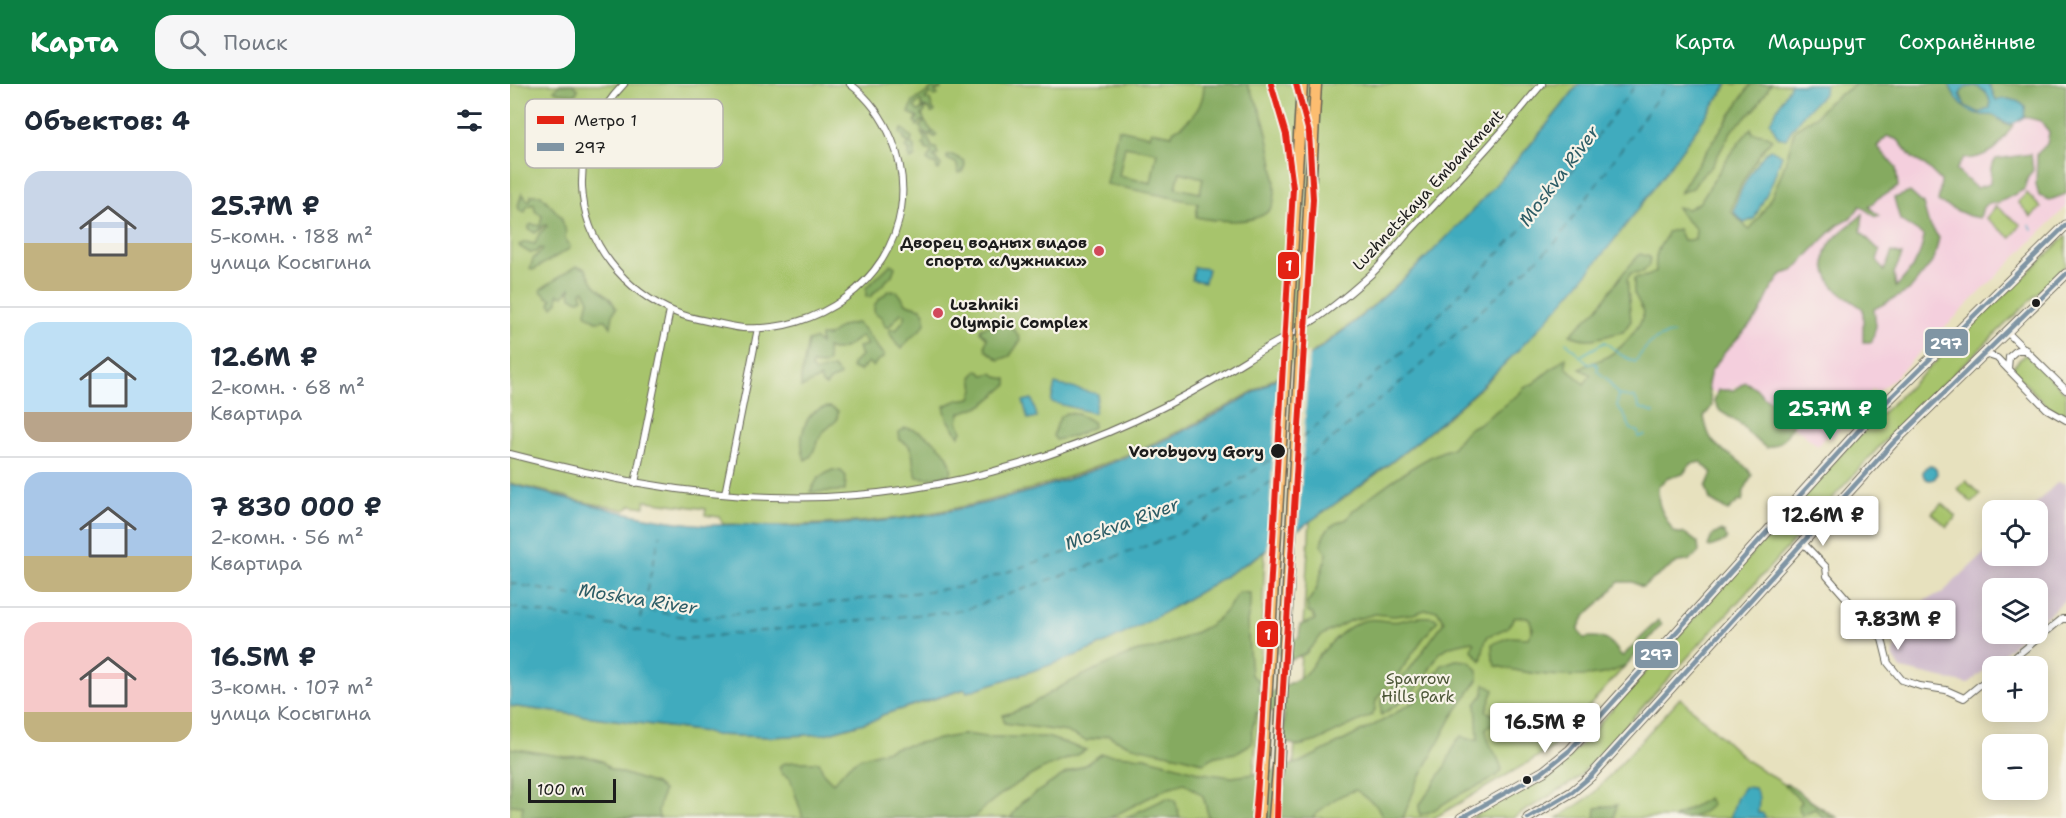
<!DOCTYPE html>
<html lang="ru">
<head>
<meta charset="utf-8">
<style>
  body { margin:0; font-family:"Shantell Sans",sans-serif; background:#f6f6f7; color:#1f2937; height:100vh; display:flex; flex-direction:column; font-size:22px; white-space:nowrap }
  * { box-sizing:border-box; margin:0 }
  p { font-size:20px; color:#747a83 }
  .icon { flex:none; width:33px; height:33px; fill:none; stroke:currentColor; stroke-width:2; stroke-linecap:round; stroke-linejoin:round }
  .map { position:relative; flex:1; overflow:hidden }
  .panel { display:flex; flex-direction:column; background:#fff; width:510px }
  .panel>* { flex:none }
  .buttons { position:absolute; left:1472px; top:416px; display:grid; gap:12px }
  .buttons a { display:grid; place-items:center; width:66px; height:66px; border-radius:12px; background:#fff; box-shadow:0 3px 15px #0003; font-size:30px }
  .scale { position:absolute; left:18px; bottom:15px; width:88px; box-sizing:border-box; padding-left:6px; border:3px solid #1c1c1c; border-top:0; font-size:16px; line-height:21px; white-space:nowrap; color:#1c1c1c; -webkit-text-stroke:4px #f7f3e8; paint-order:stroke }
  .price { position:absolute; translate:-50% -51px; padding:0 14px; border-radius:6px; background:#fff; color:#222; font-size:20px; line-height:39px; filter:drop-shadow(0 2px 3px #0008) }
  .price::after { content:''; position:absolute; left:50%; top:36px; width:18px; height:14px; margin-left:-9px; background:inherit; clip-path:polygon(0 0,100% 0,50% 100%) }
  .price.on { background:#0b8043; color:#fff }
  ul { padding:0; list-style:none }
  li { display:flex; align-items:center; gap:18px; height:150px; padding:0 24px }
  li+li { border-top:2px solid #e0e1e3 }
  li span { display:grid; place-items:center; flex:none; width:168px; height:120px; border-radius:18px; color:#555 }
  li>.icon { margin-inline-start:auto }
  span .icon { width:72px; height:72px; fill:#fffc; stroke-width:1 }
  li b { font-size:26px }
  h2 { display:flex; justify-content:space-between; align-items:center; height:72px; padding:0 24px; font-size:26px }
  header { display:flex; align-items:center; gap:36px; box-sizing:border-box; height:84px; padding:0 30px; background:#0b8043; color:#fff }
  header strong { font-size:28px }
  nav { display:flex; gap:33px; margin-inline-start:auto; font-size:21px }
  .search { width:420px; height:54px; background:#f6f6f7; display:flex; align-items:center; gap:15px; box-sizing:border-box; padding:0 21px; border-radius:18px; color:#747a83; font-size:22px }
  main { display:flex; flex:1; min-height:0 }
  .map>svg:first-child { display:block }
</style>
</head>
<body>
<header>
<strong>Карта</strong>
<div class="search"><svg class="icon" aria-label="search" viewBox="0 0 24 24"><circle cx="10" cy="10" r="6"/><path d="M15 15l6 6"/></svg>Поиск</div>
<nav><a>Карта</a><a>Маршрут</a><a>Сохранённые</a></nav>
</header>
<main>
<section class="panel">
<h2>Объектов: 4<svg class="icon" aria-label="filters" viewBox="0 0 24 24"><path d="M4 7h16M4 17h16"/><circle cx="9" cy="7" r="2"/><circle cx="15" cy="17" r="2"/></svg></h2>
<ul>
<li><span style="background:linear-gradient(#c9d6e8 60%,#c2b280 0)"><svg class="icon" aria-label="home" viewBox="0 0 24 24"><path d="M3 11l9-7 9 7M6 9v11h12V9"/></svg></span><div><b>25.7M ₽</b><p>5-комн. · 188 m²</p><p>улица Косыгина</p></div></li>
<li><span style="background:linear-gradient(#bfe0f5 75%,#b9a48a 0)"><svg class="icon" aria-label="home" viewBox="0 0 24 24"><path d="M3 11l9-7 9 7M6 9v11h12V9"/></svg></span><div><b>12.6M ₽</b><p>2-комн. · 68 m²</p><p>Квартира</p></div></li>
<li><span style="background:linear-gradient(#a9c7e8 70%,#c2b280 0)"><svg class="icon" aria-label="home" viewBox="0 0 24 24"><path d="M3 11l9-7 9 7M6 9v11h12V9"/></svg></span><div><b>7 830 000 ₽</b><p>2-комн. · 56 m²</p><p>Квартира</p></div></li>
<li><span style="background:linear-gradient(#f6c9c9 75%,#c2b280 0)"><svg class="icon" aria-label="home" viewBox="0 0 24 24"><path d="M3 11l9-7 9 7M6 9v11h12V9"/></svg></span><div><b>16.5M ₽</b><p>3-комн. · 107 m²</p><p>улица Косыгина</p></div></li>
</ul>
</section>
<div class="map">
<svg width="1556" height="734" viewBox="0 0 1556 734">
  <rect width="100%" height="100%" fill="#f7f3e8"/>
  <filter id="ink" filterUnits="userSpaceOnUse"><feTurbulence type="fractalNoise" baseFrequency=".0167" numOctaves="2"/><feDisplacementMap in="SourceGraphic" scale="12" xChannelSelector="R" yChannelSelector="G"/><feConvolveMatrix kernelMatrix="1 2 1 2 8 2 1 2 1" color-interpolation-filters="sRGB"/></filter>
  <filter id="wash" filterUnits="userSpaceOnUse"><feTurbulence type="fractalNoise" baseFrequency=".008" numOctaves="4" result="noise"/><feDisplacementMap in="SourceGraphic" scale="24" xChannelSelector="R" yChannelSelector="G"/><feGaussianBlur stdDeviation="1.35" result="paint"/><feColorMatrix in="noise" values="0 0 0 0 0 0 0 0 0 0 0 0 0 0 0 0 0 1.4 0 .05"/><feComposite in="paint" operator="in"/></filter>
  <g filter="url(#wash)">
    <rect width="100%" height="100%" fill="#e7e1be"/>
    <path fill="#f4cfdd" d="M1395,0H1556V123L1381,297L1367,308L1363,305L1324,351L1320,355L1316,351L1308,362L1282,341L1260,329L1225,302L1214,316L1187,295L1369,62Z"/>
    <path fill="#d0bdcd" d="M1548,398L1556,400V515L1527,540V504H1482V549H1517L1458,600L1391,585L1383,572L1396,525L1433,508L1482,462V471H1527V426H1519Z"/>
    <path fill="#a7c46c" stroke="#627044" stroke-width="1.5" d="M0,0H1069C1008,79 942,155 866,219C735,331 568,406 397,433C355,439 308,440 267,442C248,443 232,440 213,440L209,433L195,431L196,425L138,417H135L134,423L121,421L116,426L59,415L58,413L0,399Z
      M1218,0H1395L1369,62L1364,69L1346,126L1294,172L1271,187L1023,528L1020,559L1038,574L1115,582L1041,665L924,734H780L800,437C858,399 913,355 965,309C994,282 1020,252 1046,223C1109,153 1164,77 1218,0Z
      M1517,109L1531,124L1521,133L1508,118Z
      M1486,122L1511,141L1501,154L1476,134Z
      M1556,152V182L1378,353L1066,696L1003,734H961L1056,677L1340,360Z
      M1515,270L1556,309V332L1539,324L1501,285Z
      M1456,397L1470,411L1462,419L1447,405Z
      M1432,419L1446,433L1437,443L1422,429Z
      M755,468L748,635L740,734H0V622L196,648L204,651L260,653L315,650L368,635L372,631L456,605L457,608L583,565L664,523Z
      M1170,614L1236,676L1328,734H1048L1082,711Z"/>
    <path fill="#85aa60" stroke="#50633e" stroke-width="1.5" fill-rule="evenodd" d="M62,0L68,5L66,10L46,8L44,6L50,1Z
      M429,0L431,5L425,7L428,11L424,12L420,9L415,15L420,16L422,24L425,27L423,29H421L420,25L412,23L411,17L406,20L405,24L408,27L415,24V28L412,30L415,38L422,47L421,49L424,48L427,51L425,53L413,48L410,43L414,38L412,37L407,42L405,37L408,33L399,29L403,18Z
      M694,0H737C742,10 748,19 751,29C757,46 772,110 761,124C748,142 705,137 686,133L688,119L596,100L608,45L640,52L642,47L662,51L663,47C682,36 694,23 694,0ZM615,62L647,68L641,99L609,92ZM670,88L693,94L690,109L666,104Z
      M1241,0H1261L1246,24L1222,46L1202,82L1192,91L1183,104L1170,109L1180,92Z
      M1346,0H1439C1448,22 1460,33 1484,31L1496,41H1503C1489,63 1480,74 1453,75L1446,86L1466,104L1480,100L1481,83L1486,75L1521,70L1523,86L1517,95L1515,105L1488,119H1479L1473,123L1470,134L1459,132L1428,118L1431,97L1415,81L1403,75L1388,56L1377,52L1367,62L1386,84L1388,103L1368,114L1359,123L1369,132L1366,133L1350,122L1342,133L1327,141L1283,187L1272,190L1261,206L1249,231L1215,268L1201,287L1198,300L1202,322L1194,333C1196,341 1197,349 1202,356C1209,368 1232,374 1242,391L1234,407L1232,418L1229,417L1218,427L1200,416L1196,403L1202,389L1191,378L1181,380L1173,390L1158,394L1148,402C1147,426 1154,429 1163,448L1176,450L1188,459L1189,468L1178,477L1168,478L1132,503L1123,498H1109C1104,503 1100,508 1096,513C1084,524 1073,530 1068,546L1074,554C1089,551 1103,555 1109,570L1113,572L1148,536L1152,540C1140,553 1130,567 1118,579C1092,602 1017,590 986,582L983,576L982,560L1000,553L1018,554L1023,545L1019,534L1005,533L997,544L978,552L975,558L971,577L961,565L964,559L962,557L940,562L929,569L918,588L902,611L871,631V618L877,608L899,586L934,538L927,526H915L903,530L883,532L865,530L839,537L812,551L795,570L782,575L771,574L767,568L768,553L781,550L782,556L789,554L790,541L805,536L803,530L798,528L797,519L806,506L817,470L811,460C815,443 822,440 837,435L843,426C851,423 854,417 861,412C878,399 922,368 941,365L958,345L970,339L1009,310L1014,304L1024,299L1056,273V283L1074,300L1081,291L1070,285C1078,280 1084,278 1092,275C1109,268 1130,246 1134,228L1124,209V194L1138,192L1146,187C1145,178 1145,170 1150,162C1153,156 1156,155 1157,148L1168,145L1173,156H1185L1186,145L1175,135L1167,123L1178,125L1190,118L1220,70L1241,44L1243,49L1253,50L1262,55C1246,73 1227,103 1221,127L1239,146C1265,117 1275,82 1285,45L1306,32L1318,18Z
      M1477,0H1556V110L1540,116L1529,112L1526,101L1527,70L1537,60L1539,49L1531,37L1514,33L1515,23C1508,15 1496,14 1486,16L1480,2Z
      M1465,2C1477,6 1481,13 1480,24L1470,29L1455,22L1450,9L1454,4Z
      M393,45L402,54L401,60L405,63V73L401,76H399L401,73L398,72L400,67L395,64L399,59L394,56V53L390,49L391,46Z
      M411,49L417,52L422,63L426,64L428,71L423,72L431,81L429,86L427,85L426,80H422L417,76L422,67L415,65L416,62L413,61L415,56Z
      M442,71L454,77L455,80L453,88L449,89L446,79L437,75V72Z
      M1400,108L1413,120L1418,138L1429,154L1424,176L1399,207L1364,225L1366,242L1362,258H1353V225C1345,218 1333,213 1326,205C1319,198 1316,190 1315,180C1313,155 1338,144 1353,130L1351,148L1370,167L1367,176L1374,187L1382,168L1392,171L1384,189L1386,203C1401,187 1411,174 1414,152L1390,136L1384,114Z
      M12,109L18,117L20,116L21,111H31L51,133L56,148L55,154L60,162L59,165L23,186L20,185L23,175L33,165L30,164L26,168L20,169L10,163L9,161L16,158L25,160L29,150L37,142L35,141L25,149L19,145V142L22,140L30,142L32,132L25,127L24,120L17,122L15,128L10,127L8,122Z
      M1130,170L1140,173L1139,181L1133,188L1121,189L1117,195L1121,237L1113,248C1095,251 1077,261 1060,250L1088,224L1114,188Z
      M381,180L385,183L382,191L360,213H356V204Z
      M66,182L75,184C79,190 81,196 85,201C93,209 101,212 106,224L103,230L101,243L96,236L86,237L77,231L76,228L79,216L74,206L71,208L73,214L69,216L61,213L60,204L54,212L48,210V218L43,223L40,220L42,215L37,213L31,207V205Z
      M378,207H387L397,220L411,224C423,243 407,246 398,257C396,259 394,262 392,265L387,261L379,248L381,245L386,246L395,234V230L391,229L378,244L375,242L371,232L366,231C359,220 371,215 378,207Z
      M489,238C498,239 509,248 510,257L500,272L489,276L476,266L475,261L477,254L470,247L471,244Z
      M346,239C354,241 365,263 374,271L373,274L367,277L363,283L358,278L350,287L342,284V280L351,272L348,263L357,261L352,252C340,259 331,271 317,264L318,279L313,281L302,280L301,284L305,288L323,284L330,291L329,293L321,296L316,302L312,300L310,294L291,304V294L298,257L305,255L310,260V252H318L332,242Z
      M468,286L474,291L483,289L487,293L497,295V301L473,321L450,329L448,338L452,347L449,352L437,334L434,322L448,316L461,314L464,305L462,293Z
      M1235,298L1246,304L1255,314L1277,324L1284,339C1277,352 1272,361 1256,364L1239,350L1232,341L1210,327L1204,317L1208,306H1224Z
      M320,323L328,327L327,336L312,349L301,372L295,376C287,356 293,324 320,323Z
      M556,329L568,330L583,338V343L564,352L546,356L543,352L550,333Z
      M395,344C414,345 445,369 441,390L419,394L407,393C399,378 409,364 390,356L389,348Z
      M322,386L331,387L336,392L335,407L300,408L308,394Z
      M1210,447L1215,449L1217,454L1216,457L1200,463L1198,462L1202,452Z
      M729,508L740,509V523L737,538L741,591L749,597L748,606L758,610C771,602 788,598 798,587C802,582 805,576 809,572C820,559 837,542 853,537C865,532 877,540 889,537C900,535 920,529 928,536L912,556L889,589L872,608L866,616L865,626L862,631L807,657L789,662L774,658V626L746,629L742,647V659L726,669L706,672L693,679C662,666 626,669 598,651L576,657L557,648L494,639L493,631C515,626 531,614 550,603C574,590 600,579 625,568C631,566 637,566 643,565C662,559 682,551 698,542C714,532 719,523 729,508Z
      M946,576L959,577L968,586V596L942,633L907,699L893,734H873L867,722L846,706C827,711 816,721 802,734H699L693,712L674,699L657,704L600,734H491H500L512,718L556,689L573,682L591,670L635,673L692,689L722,693L760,688L793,677L874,636L905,617L932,581Z
      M975,600L984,606L976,627L994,637L1001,635L1009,642L1015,651L1010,655L986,639L976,644C977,663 988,668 992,686C981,699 967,702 952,709C936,716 928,727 910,731L909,722L935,683L946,657L952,652L957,655H968L966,620L973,611Z
      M455,650L476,653H537L576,666C561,675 544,679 529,687C507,699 481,715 464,734H293L280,694L272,690L269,683L272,680L283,678H309L314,690L323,699L339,681L350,674L388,663Z
      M0,664L55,673L74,672L92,677L100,685L145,700L153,707L148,727L149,734H11L13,722L0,721Z
      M1277,699L1323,734H1314L1305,725L1292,731L1288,722L1291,717L1275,702Z
      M657,714L665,716L670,734H615Z
      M1198,714L1202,721C1187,734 1183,734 1163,734Z
      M1107,721L1104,732L1105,734H1085L1086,724Z"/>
    <path fill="#3fabbe" stroke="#2e646d" stroke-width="1.5" fill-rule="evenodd" d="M1069,0H1218C1144,107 1062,220 965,308C893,373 815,430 733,481C685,511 636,541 584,564C544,582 499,594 457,608L455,605L372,631L368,635L315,650L260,653L204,651L196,648L0,622V400C66,416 127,436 196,441C211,442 224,439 239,441C269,444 303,442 335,440C526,429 725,343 868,218C943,153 1009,78 1069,0Z
      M1281,0H1315L1314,10C1302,20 1283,41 1276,55L1268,53L1260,38Z
      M1439,0H1477L1480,2L1486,16C1496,14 1508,15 1515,23L1514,33C1499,44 1498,42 1484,31C1460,33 1448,22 1439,0ZM1465,2C1476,6 1481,13 1480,24L1470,29L1455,22L1450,10L1454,4Z
      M1260,65L1272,71L1262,99L1244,135L1234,139L1224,128C1227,109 1245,78 1260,65Z
      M684,183L698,185L695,198L682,196Z
      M545,300L588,310L584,329L541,318Z
      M522,315L527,333L518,335L513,317Z
      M1413 389a7 7 0 1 1 14 0a7 7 0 1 1-14 0Z
      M1234,703L1245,704L1249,714L1248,729H1252L1256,734H1220L1227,713Z"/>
    <path fill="#e7e1be" d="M799,268L788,449L757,470L768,289Z"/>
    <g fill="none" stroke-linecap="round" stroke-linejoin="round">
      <path stroke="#3fabbe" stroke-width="1.5" d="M1520,141L1522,145
        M1056,258L1078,280L1085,279L1088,283L1087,287L1097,295L1108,311L1125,314L1130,324L1144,329
        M1072,271L1095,258L1111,271L1125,278C1135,263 1145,251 1164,250
        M1108,311L1107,323L1114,331L1121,345L1128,348V353L1135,351"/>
      <path stroke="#2c5c65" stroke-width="1.5" stroke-dasharray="8 6" stroke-linecap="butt" d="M792,354L899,262L1041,115L1126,0
        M789,379L812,363L915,278L1046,158L1157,0
        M0,499L184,535L452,503L668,431L736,392L766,372
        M0,523L175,555L454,526L667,451L740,412L765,395
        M130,535L150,451"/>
    </g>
  </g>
  <g filter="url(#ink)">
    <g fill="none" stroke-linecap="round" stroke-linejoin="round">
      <defs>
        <path id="minor" d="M114,0C87,28 71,63 72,102C74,159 115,208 167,229C179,234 193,236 206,239C215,241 224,243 233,244C306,249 380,199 391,125C398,79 377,28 340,0
          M1497,248L1556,306
          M1472,273L1478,271L1487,274L1537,325L1556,336
          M1498,285L1499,273L1507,266H1516
          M0,370C86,392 172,411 262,413C429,419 596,365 736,276C756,263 778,253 798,240C819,227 839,210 858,193C873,180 885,164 898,149C927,118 957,87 986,54C1002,37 1016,18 1032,0
          M125,399L160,226
          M215,410L248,244
          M1293,459L1316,483L1317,492L1372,555L1378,579L1392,596L1410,602L1436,606L1454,614L1482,591
          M1494,582L1552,535H1556"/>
        <path id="secondary" d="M951,734L1034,687L1060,666L1358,336L1556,141
          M1018,734L1062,708L1081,692L1383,359L1556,190"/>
        <path id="primary" d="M749,734L752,689
          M764,734L768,685"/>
      </defs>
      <use href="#minor" stroke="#636155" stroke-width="8"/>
      <use href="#secondary" stroke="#636155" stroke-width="11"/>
      <use href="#primary" stroke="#636155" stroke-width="13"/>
      <use href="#minor" stroke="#fff" stroke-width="6"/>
      <use href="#secondary" stroke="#fee5c5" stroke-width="9"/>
      <use href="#primary" stroke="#fcbd6f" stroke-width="10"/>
      <defs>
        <path id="primary-bridge" d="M768,685L806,0
          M752,689L792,0"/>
      </defs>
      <use href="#primary-bridge" stroke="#636155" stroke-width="13" stroke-linecap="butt"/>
      <use href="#primary-bridge" stroke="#fcbd6f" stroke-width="10"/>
      <defs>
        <path id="bus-1" d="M951,734L1034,687L1060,666L1358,336L1556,141
          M1018,734L1062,708L1081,692L1383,359L1556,190"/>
      </defs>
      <use href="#bus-1" stroke="#f7f3e8" stroke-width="9"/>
      <use href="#bus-1" stroke="#8095a4" stroke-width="4.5"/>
      <defs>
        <path id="metro-1" d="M745,734L752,650L783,104L776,51L761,0
          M767,734L770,653L803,115L799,49L786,0"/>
      </defs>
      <use href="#metro-1" stroke="#f7f3e8" stroke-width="10"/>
      <use href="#metro-1" stroke="#e42313" stroke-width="6"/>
    </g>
  </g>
  <g fill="#d1495b" stroke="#f7f3e8" stroke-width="2">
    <circle cx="589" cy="167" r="6"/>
    <circle cx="428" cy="229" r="6"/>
  </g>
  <g fill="#1c1c1c" stroke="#f7f3e8" stroke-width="2">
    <circle cx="1526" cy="219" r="5"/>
    <circle cx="768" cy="367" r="8"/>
    <circle cx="1017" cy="696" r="5"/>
  </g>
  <g text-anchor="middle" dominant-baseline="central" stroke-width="4.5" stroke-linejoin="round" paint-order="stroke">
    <g font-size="16" fill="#1c1c1c" stroke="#f7f3e8">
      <text transform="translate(918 106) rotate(-47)">Luzhnetskaya Embankment</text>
    </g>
    <g font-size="16" font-weight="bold" fill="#1c1c1c" stroke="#f7f3e8" text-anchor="end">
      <text x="577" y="158">Дворец водных видов<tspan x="577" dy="18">спорта «Лужники»</tspan></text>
      <text x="440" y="220" text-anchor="start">Luzhniki<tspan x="440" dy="18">Olympic Complex</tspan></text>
    </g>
    <g font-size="16" font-weight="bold" fill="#1c1c1c" stroke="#f7f3e8" text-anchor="end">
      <text x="754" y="367">Vorobyovy Gory</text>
    </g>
    <g font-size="16" fill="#4d5738" stroke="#f7f3e8">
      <text x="908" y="594">Sparrow<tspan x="908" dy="18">Hills Park</tspan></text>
    </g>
    <g font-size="18" font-style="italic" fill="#2c5c65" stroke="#f7f3e8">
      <text transform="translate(1049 92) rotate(-53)">Moskva River</text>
      <text transform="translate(612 440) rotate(-20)">Moskva River</text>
      <text transform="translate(128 515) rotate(9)">Moskva River</text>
    </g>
  </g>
  <rect x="15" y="15" width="198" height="69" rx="9" fill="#f7f3e8" stroke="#b5b2ab" stroke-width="1.5"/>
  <rect x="27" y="32" width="27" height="8" fill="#e42313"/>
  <rect x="27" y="59" width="27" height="8" fill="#8095a4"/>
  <g font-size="16" fill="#1c1c1c">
    <text x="64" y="42">Метро 1</text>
    <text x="64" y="69">297</text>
  </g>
  <g stroke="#f7f3e8" stroke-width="2">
    <rect x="767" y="167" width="23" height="29" rx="6" fill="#e42313"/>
    <rect x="1414" y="244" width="45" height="29" rx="6" fill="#8095a4"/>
    <rect x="746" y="536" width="23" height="28" rx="6" fill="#e42313"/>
    <rect x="1124" y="556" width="45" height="29" rx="6" fill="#8095a4"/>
  </g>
  <g font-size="16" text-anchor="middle" font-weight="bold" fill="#fff">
    <text x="779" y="187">1</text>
    <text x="1436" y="265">297</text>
    <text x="758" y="556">1</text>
    <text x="1146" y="576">297</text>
  </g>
</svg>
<div class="buttons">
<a><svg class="icon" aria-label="locate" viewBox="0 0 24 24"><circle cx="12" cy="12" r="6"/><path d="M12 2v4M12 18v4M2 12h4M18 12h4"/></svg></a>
<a><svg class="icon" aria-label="layers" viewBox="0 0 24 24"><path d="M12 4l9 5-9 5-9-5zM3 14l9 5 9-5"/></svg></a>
<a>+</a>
<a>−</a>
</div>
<div class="scale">100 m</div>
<b class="price on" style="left:1320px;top:357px">25.7M ₽</b>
<b class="price" style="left:1313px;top:463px">12.6M ₽</b>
<b class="price" style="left:1388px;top:567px">7.83M ₽</b>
<b class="price" style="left:1035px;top:670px">16.5M ₽</b>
</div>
</main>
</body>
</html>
